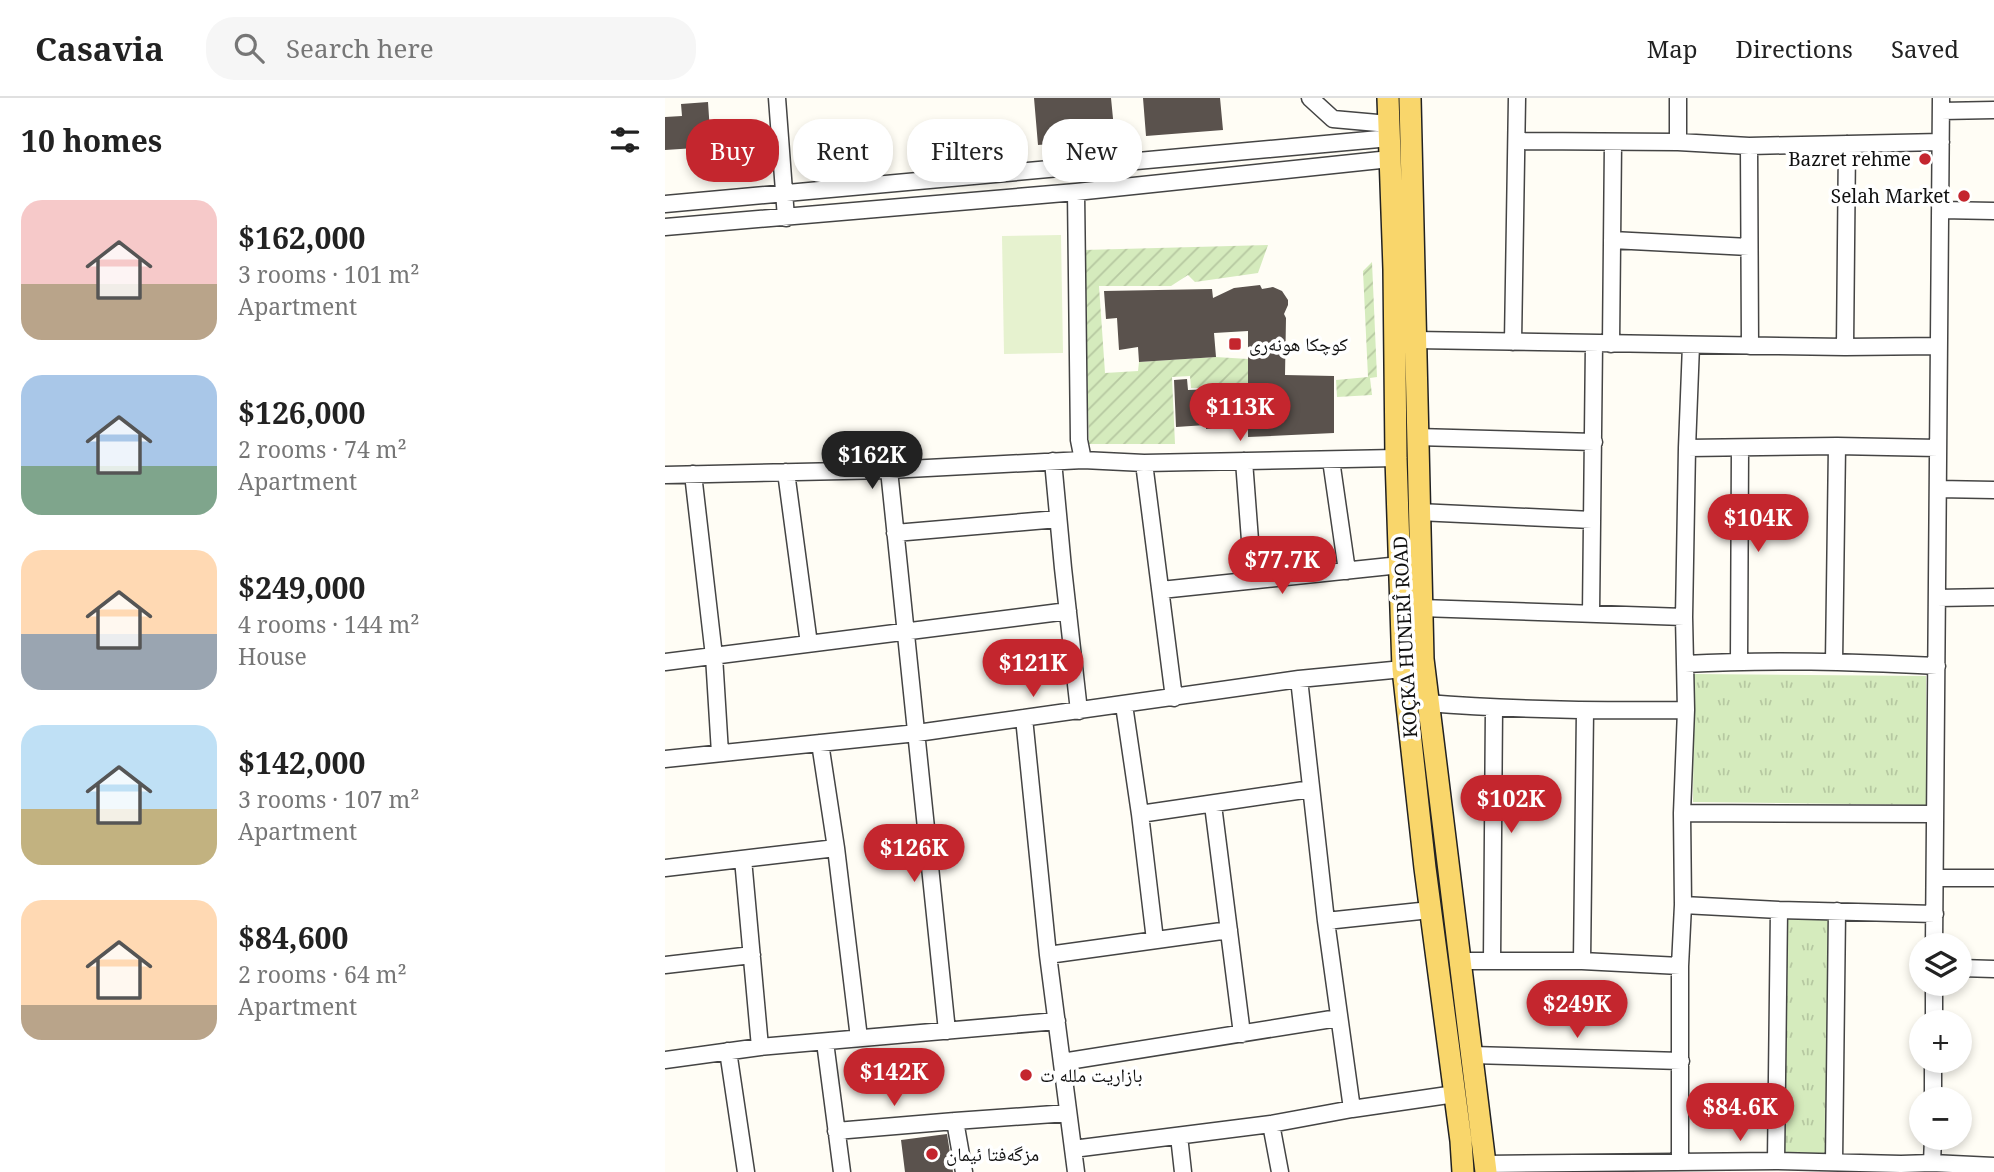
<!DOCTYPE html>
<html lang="en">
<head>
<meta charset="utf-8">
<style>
  body { margin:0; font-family:"Noto Serif","Noto Naskh Arabic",serif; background:#f6f6f6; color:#222; height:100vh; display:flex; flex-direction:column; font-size:26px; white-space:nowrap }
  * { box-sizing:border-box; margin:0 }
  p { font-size:23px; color:#767676 }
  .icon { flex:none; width:38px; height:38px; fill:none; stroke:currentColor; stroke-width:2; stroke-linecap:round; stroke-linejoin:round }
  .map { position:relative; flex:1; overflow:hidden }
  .sheet { display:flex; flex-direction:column; background:#fff; width:665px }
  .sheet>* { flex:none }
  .hud { position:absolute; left:21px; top:21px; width:665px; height:63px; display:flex; gap:14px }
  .fabs { position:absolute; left:1244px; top:835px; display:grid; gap:14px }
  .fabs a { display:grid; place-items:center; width:63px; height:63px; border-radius:50%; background:#fff; box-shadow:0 4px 10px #0003; font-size:35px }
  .price { position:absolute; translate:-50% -60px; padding:0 16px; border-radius:24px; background:#c4262e; color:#fff; font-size:23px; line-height:46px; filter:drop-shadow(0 2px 4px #0008) }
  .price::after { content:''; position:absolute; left:50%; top:42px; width:21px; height:16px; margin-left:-10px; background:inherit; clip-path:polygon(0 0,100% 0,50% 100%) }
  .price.active { background:#222; color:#fff }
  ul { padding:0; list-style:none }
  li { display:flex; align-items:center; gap:21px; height:175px; padding:0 21px }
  li span { display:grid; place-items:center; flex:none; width:196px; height:140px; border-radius:21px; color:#555 }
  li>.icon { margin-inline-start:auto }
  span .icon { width:84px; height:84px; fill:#fffc; stroke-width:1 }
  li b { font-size:30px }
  h2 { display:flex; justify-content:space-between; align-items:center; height:84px; padding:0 21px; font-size:30px }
  .chip { padding:0 24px; border-radius:28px; background:#fff; box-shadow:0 4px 10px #0003; font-size:24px; line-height:63px }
  .chip.active { background:#c4262e; color:#fff }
  header { display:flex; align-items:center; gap:42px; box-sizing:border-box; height:98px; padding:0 35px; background:#fff; border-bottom:2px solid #e0e0e0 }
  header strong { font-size:33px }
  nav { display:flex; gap:38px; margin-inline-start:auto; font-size:24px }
  .search { width:490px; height:63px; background:#f6f6f6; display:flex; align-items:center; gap:18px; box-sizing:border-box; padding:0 24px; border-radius:28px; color:#767676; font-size:26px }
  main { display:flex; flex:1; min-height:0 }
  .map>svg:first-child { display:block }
</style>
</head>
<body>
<header>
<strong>Casavia</strong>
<div class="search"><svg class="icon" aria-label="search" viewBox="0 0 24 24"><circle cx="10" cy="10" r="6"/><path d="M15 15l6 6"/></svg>Search here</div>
<nav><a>Map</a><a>Directions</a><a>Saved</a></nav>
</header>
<main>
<section class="sheet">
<h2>10 homes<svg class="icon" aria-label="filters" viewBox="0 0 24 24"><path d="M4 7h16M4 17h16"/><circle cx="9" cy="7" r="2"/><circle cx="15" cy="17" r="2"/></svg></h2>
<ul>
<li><span style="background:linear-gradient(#f6c9c9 60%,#b9a48a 0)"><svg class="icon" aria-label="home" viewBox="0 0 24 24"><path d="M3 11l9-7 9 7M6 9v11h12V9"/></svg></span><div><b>$162,000</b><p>3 rooms · 101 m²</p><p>Apartment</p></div></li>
<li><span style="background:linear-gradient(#a9c7e8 65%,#7fa58c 0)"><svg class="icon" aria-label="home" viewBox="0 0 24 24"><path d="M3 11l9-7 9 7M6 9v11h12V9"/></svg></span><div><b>$126,000</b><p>2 rooms · 74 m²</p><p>Apartment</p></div></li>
<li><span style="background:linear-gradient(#ffd9b3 60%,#9aa5b1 0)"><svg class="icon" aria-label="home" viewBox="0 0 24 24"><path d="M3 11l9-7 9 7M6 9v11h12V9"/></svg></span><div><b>$249,000</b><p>4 rooms · 144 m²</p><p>House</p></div></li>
<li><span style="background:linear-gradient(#bfe0f5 60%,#c2b280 0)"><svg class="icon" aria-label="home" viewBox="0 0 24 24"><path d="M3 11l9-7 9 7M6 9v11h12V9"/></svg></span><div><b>$142,000</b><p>3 rooms · 107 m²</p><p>Apartment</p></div></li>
<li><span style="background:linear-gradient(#ffd9b3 75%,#b9a48a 0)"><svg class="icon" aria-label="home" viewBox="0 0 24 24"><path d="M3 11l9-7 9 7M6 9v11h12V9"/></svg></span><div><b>$84,600</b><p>2 rooms · 64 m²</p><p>Apartment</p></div></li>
</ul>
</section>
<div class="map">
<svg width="1329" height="1074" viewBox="0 0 1329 1074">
  <defs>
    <pattern id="grass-tufts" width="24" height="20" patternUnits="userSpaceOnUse" patternTransform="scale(1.75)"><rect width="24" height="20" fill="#d5ebbd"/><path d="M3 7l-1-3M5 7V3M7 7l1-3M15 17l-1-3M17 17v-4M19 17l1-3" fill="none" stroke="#b6c8a1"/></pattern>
    <pattern id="garden-furrows" width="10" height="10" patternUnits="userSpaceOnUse" patternTransform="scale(1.75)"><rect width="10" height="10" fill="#d5ebbd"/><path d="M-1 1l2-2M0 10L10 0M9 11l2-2" fill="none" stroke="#b6c8a1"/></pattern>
  </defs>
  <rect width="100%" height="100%" fill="#fffdf5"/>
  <path fill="url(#grass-tufts)" d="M1029,576L1261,578V707L1028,704Z
    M1120,820L1166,821L1162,1056H1116Z"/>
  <path fill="url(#garden-furrows)" d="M603,147L593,175L530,184L523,177L506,188H434L440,275L473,273L474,264L551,259L583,261V289L526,290L525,278L507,279L510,346H424L419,152Z
    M707,164L712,279L705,280L707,297L672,299L671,282L703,279L698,173Z"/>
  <path fill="#e6f2cf" d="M396,137L398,255L339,256L337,138Z"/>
  <path fill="#5a524d" d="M369,0H446L450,41L373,47Z
    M478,0H555L558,32L481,38Z
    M43,4L46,49L0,52V19L17,18L16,6Z
    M595,187L597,191L608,189L617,193L623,202V207L619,216L621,220L620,277L669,278V335L583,339V329L541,331V327L511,329L509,282L522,281L523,292L583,290V233L549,235L551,259L474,264L473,249L454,252L452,220L441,221L439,193L547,191L548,200L569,190Z
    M282,1036L288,1074H240L236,1042Z"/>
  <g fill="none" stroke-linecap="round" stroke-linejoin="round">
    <defs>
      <path id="minor" d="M112,0L121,120
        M645,0L668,21L724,26
        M1276,13L1329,12
        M852,43L1013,44L1084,48L1276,44
        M1013,44V0
        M1084,48L1085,248
        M411,94L414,342L418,362
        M0,106L725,40
        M1276,112L1329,113
        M0,129L411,94L725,61
        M947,142L1084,149
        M750,242L1180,249L1274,248
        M848,244L852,0
        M946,246L948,45
        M1180,249L1182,46
        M752,339L929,344
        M1022,350L1172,348L1273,350
        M666,362L682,473
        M388,363L398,470L414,613
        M579,363L588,482
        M479,365L509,600
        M121,374L144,546
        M28,376L49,558L55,655
        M0,377L224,372
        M1273,391L1329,392
        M753,414L927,422
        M230,435L393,421
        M496,492L735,467
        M1272,500L1329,499
        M756,510L1019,519
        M926,516L929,245
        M1074,563L1075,350
        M0,564L403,513
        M1169,564L1172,348
        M1020,566C1104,561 1188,564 1272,568
        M634,581L661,823L687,1011
        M762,605C849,612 934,613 1021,612
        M459,607L475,716L490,842
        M359,620L383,857L411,1074
        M155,645L171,750L194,940
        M0,661L252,635L634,581L738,571
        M548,707L577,936
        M1017,715L1270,716
        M475,716L646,691
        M78,761L95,949
        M0,770L171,750
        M1270,780H1329
        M1018,807L1114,812L1270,816
        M661,823L765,812
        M1269,847L1276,0
        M383,857L564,832
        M795,863H917L1015,868
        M827,863L829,610
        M917,863L920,613
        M0,867L87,857
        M1295,870L1329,871
        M1269,924V886
        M282,933L224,372L418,362L479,365L731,360
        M160,944L177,1074
        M63,953L81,1074
        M807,957L1016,963
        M0,962L95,949L392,923
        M397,964L673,920
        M1268,1001V962
        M606,1026L615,1074
        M171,1033L290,1023
        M514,1038L518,1074
        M408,1051L606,1026L687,1011L790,996
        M1111,1063L1114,812
        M1015,1064V868L1018,807L1017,715L1021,612L1019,519L1022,350L1026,247
        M1169,1064L1172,813
        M1267,1065L1268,1040
        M820,1066L1111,1063L1236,1066L1267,1065L1329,1068
        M299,1074L290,1023L403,1015"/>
      <path id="major" d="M723,0L729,171L731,360L738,571L760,770L796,1043L798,1074
        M745,0L758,561L821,1074"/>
    </defs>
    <use href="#minor" stroke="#444" stroke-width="19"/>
    <use href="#major" stroke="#222" stroke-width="24"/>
    <use href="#minor" stroke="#fff" stroke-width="16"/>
    <use href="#major" stroke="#f9d66b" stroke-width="21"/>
  </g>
  <g fill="#c4262e" stroke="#fff" stroke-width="2.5">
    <circle cx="1260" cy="61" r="7"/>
    <circle cx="1299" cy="98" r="7"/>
    <rect x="563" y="239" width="14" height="14" rx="3.5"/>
    <circle cx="361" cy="977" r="7"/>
    <circle cx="267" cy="1056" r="7"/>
  </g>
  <g text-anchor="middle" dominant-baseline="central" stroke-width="7" stroke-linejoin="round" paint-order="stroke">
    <g font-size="19" fill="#111" stroke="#fff" text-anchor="start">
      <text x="1246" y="61" text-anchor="end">Bazret rehme</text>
      <text x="1285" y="98" text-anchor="end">Selah Market</text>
      <text x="584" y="246">كوچكا هونەری</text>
      <text x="375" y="977">بازاريت ملله ت</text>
      <text x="281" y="1056">مزگەفتا ئيمان</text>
    </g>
    <g font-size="19" fill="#111" stroke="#fff">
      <text transform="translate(740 539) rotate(-93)">KOÇKA HUNERÎ ROAD</text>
    </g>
  </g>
</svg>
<div class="fabs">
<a><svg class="icon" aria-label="layers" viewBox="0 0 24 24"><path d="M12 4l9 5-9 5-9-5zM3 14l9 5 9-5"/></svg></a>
<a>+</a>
<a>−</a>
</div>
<b class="price" style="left:575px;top:345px">$113K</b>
<b class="price active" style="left:207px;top:393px">$162K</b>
<b class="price" style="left:1093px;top:456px">$104K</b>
<b class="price" style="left:617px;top:498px">$77.7K</b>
<b class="price" style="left:368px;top:601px">$121K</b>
<b class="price" style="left:846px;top:737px">$102K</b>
<b class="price" style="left:249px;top:786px">$126K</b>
<b class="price" style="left:912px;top:942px">$249K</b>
<b class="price" style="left:229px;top:1010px">$142K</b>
<b class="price" style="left:1075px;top:1045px">$84.6K</b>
<div class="hud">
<a class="chip active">Buy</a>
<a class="chip">Rent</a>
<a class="chip">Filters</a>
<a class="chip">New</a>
</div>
</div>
</main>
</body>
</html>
